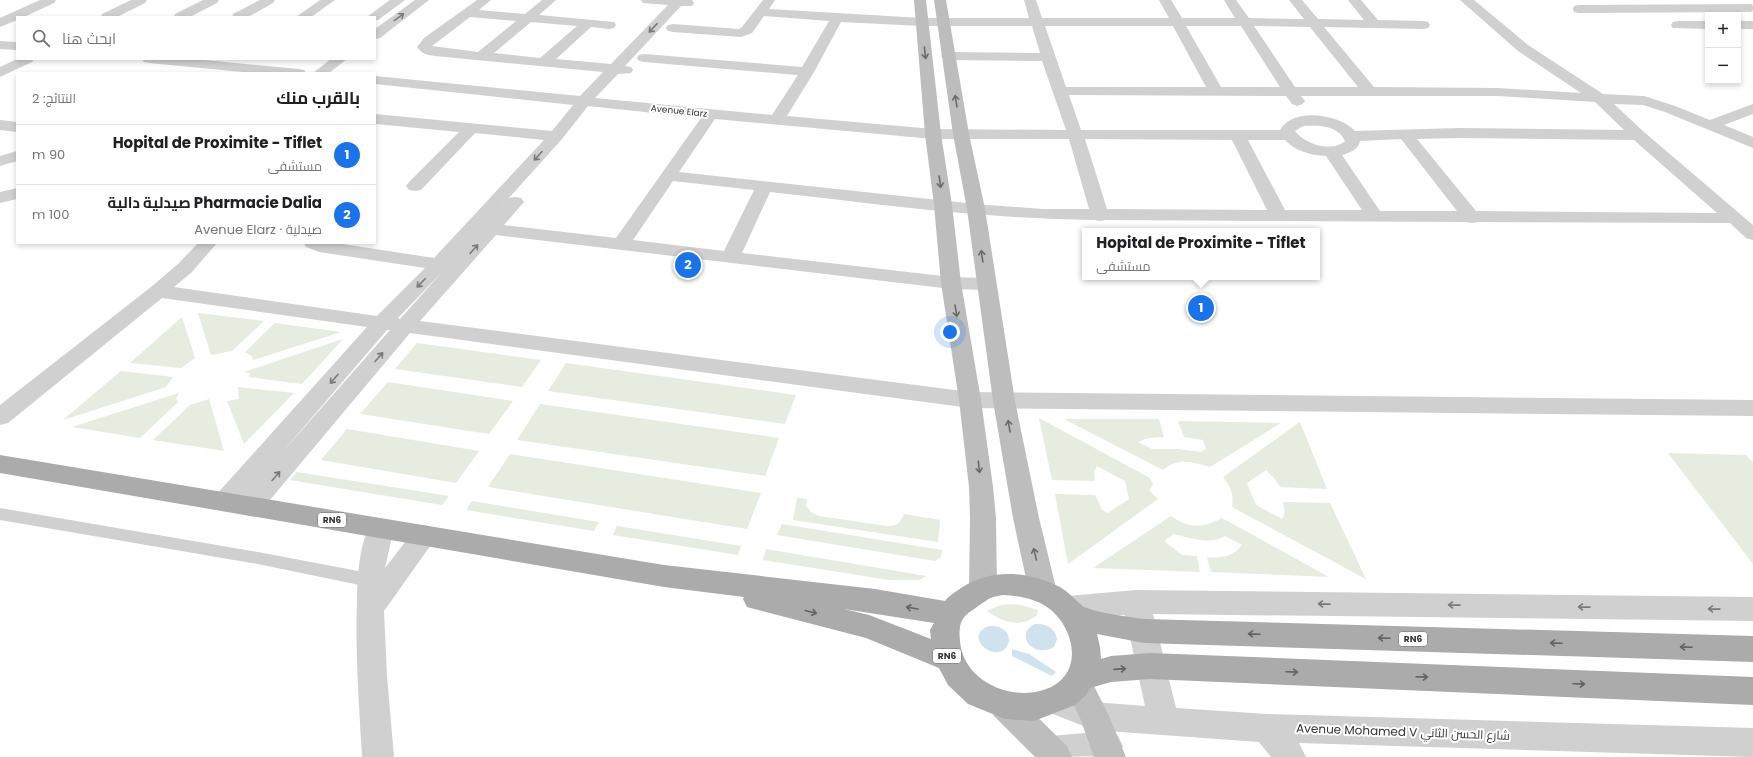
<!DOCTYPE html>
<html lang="ar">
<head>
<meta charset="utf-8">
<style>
  :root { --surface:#fff; --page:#f2f2f2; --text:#202124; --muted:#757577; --line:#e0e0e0; --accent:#1a73e8 }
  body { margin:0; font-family:Poppins,Cairo,sans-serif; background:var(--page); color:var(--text); direction:rtl }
  .controls { position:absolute; right:12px; top:12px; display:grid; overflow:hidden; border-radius:0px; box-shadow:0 2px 6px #0003 }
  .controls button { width:36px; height:36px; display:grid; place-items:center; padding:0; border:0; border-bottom:1px solid var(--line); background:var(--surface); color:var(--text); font:20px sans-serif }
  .you { position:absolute; left:950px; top:332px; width:14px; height:14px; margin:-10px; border:3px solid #fff; border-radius:50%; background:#1a73e8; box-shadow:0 0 0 6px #1a73e833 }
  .badge { display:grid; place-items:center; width:26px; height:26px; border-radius:50%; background:var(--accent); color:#fff; font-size:13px; font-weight:700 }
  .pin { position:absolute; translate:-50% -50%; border:2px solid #fff; box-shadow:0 1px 4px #0006 }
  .popup { position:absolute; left:1082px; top:228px; width:238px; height:52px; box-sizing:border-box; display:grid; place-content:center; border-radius:0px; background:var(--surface); filter:drop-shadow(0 1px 3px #0005); font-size:13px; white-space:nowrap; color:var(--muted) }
  .popup b { font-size:15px; color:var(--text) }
  .popup::after { content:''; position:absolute; left:50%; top:100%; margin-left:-8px; border:8px solid transparent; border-top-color:var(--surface) }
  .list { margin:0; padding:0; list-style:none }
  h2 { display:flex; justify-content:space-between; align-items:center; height:52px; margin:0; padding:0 16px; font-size:17px }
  h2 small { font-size:13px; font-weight:400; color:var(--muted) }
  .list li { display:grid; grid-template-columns:26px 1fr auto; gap:12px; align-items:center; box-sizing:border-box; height:60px; padding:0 16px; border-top:1px solid var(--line) }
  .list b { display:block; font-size:15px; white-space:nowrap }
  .list p { margin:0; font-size:13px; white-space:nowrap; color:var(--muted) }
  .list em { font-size:13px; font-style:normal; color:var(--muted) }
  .icon { flex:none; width:22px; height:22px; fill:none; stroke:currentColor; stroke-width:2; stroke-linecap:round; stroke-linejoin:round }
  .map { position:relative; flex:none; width:1753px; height:757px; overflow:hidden; direction:ltr }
  .search { position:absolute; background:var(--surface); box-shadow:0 2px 6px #0003; left:16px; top:16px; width:360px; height:44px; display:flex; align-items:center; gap:10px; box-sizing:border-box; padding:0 14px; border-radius:0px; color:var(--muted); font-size:15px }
  .panel { position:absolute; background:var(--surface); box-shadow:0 2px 6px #0003; left:16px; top:72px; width:360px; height:172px; border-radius:0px; direction:rtl }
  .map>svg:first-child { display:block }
</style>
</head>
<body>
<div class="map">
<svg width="1753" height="757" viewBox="0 0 1753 757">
  <rect width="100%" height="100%" fill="#fff"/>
  <g fill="#e6ecdf">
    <polygon points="198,313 264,321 232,351 211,355"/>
    <polygon points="182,317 195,358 181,368 130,363"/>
    <polygon points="275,323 341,332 253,360 252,356 245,352"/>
    <polygon points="343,339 302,384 249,377 250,373 244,372"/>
    <polygon points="417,343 541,360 522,387 395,369"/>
    <polygon points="566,363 796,395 785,424 548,391"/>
    <polygon points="121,371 173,377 166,387 63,420"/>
    <polygon points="388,382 513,401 489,434 360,414"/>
    <polygon points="238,387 294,393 244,444 227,401 239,399"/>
    <polygon points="179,393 176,398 178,402 140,438 72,427"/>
    <polygon points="209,399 224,451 153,440 190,405"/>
    <polygon points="540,404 779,438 765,476 517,440"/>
    <polygon points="1039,418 1150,478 1153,485 1149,490 1158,499 1068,564 1055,494 1095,495 1102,510 1108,513 1129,499 1125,481 1097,466 1094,472 1095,481 1052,480"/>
    <path d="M1064 419H1159L1164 437 1148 438 1138 442 1152 449H1177L1201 452 1206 449 1203 440 1184 437 1178 421 1281 423 1210 467C1193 462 1178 457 1163 470Z"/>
    <path d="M1300 422 1327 489 1280 487 1274 478 1266 470 1247 483 1256 505 1282 519 1285 512 1283 502 1330 503 1366 579 1232 507C1234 494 1231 487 1223 477Z"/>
    <polygon points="347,429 479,451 456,483 321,460"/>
    <polygon points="1668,453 1746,455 1753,463 1753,564"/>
    <polygon points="510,454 761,493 747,529 488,487"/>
    <polygon points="297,472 449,496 442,505 290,480"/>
    <path d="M797 498 807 499 806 506 811 512 819 516 887 526C897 526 900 524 904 514L940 520 938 542 793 520Z"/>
    <polygon points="472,501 599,522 594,531 466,510"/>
    <path d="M1171 516C1189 529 1204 528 1222 518L1329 577 1211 572 1207 557C1220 559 1234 556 1242 545L1225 536C1211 545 1189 538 1174 534L1164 541 1182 555 1197 556 1200 572 1093 568Z"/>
    <polygon points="782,524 942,550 941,557 935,561 777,535"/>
    <polygon points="617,526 741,546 738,555 613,535"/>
    <polygon points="766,549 926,576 919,580 889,580 763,560"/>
    <path d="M1010 604 1021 605 1038 610 1037 615C1020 629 1003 622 987 611L1001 605Z"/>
  </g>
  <g fill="#cfe2ee">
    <path d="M1035 624C1046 623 1055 628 1057 639L1054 647C1034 659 1013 635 1035 624Z"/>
    <path d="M989 626C1000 625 1009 630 1009 641 1002 669 959 637 989 626Z"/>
    <polygon points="1012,649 1029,654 1056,672 1052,676 1012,656"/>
  </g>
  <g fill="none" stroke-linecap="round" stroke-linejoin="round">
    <polygon fill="#d0d0d0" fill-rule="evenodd" points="0,508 258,552 374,574 380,576 382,581 380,586 374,588 258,564 0,520"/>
    <g fill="#d0d0d0" fill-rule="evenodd">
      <polygon points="40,0 56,0 54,3 24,17 17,17 17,20 0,27 0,18"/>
      <polygon points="131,0 147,0 145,3 117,17 101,17 102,14"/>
      <polygon points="203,0 219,0 217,3 190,17 174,17 175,14"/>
      <polygon points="260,0 275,0 273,3 248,17 232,17 233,14"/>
      <polygon points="320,0 335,0 311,17 296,17"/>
      <polygon points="390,0 405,0 378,20 375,20 375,17 367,17"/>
      <polygon points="415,0 429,0 380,38 375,39 375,29"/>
      <path d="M477 0H491L479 10 525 14 542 0H556L539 15 614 22 616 25 614 28 609 29 591 27 556 59 611 64 668 5 643 3 641 0H692L694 3 692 6H681L625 66 631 67 633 70 631 73 618 74 595 98 772 115 798 75 644 62 639 61 637 58 639 55 644 54 802 67 829 21 764 16 752 33 741 37 673 32 668 31 666 28 668 25 673 24 739 29 742 27 763 0H775L769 9 922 18H1029L1024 0H1036L1042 18H1169L1159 0H1171L1182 18H1235L1224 0H1236L1249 18 1304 19 1289 0H1302L1318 19 1364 20 1348 0H1361L1378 20 1423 21 1428 22 1430 25 1428 28 1423 29 1324 27 1374 87 1498 88 1581 93 1518 51 1460 0H1474L1528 45 1603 94 1644 96 1675 106 1710 120 1753 104V114L1724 125 1753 137V148L1665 112 1643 105 1614 104 1644 132 1753 225V240L1746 238 1730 223 1478 222 1472 223 1466 222 1106 220 1100 221 1094 220C985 219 878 204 770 192L742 253 951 277 986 278 993 280 996 284 993 288 986 290 951 289 496 235 420 321 970 392 1753 400V416L970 408 410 333 259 513 250 516 241 513 237 506 239 502C232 511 227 512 216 509L212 502 216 495 367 327 162 298 8 423 0 425V405L151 287 178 264 198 243H217L192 272 174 287 377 316 425 268 319 252 306 247 304 243H336L434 258 544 140 475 133 421 190 415 191 409 190 406 186 409 182 459 132 375 124V114L552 131 573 105 375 84V76L580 96 603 72 435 56C427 55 422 54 417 47L424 38ZM470 17 516 21 478 52 432 46ZM531 22 577 26 540 58 494 53ZM841 22 922 26H1032L1040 53 948 52 943 53 941 56 943 59 948 60 1042 61 1066 130 933 129 787 116 814 72ZM1045 26H1173L1206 87H1066ZM1186 26H1241L1280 87H1221ZM1254 26 1310 27 1358 87H1295ZM1069 95 1286 96 1292 104 1297 106 1302 104 1305 101 1301 96H1498L1595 102 1624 130 1459 128 1355 131C1339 114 1293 107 1280 130H1081ZM588 106 701 118 616 238 504 225 524 202 521 198 515 197 509 198 452 261 562 139ZM715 119 933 139H1069L1089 209H1043L976 204 679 172ZM1303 126C1318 125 1338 125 1345 141 1332 153 1304 144 1295 131ZM1459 138 1634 140 1717 213 1476 211 1417 139ZM1085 139 1232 140 1267 210 1107 209ZM1401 139 1457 211H1380L1342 155C1350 153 1359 149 1360 141ZM1248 140H1285C1295 151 1311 155 1326 156L1362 210H1285ZM673 181 754 190 724 251 633 240ZM443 271 400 319 398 318ZM387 330H390L279 456Z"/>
      <polygon points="1750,4 1753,5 1753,11 1750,12 1579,13 1574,12 1573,9 1574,6 1579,5"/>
      <polygon points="1678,21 1708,21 1708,29 1673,28 1671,25 1673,22"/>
      <rect x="1738" y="21" width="15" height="8"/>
      <polygon points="0,41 17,42 17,50 0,49"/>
      <polygon points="17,59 34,59 32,62 0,77 0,67"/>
      <polygon points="142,59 194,59 299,69 304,70 306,73 253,73 149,63 144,62"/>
      <polygon points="331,59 347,59 329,73 313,73"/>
      <polygon points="0,120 17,122 17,132 0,130"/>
      <polygon points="17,151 17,161 0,166 0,156"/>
      <polygon points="17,188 17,199 0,203 0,192"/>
      <path d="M381 518 390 521 394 528 385 568 416 528 425 525 434 528 438 535 384 611 387 676 394 757H362C359 704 355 651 357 598 358 572 359 545 372 521Z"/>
      <polygon points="1136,590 1753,597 1753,621 1153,614 1176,708 1267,714 1753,728 1753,757 1299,743 1306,757 1271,757 1259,742 1107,731 1118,736 1123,746 1118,756 1038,757 1035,751 1040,740 1051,736 1107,731 1094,730 1045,711 1041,701 1045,691 1056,687 1094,702 1145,706 1125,615 1068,620 1058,616 1054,608 1058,600 1068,596"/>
    </g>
    <g fill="#bdbdbd" fill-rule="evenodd">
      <polygon points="914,0 926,0 941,134 952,205 961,283 981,400 993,487 996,518 997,588 993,596 983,599 973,596 969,588 970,518 969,487 959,400 941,283 934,205 925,134"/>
      <polygon points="934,0 946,0 969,134 985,209 1015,401 1039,518 1057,592 1053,600 1043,603 1033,600 1029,592 1013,518 993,401 967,209 953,134"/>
      <polygon points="1078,670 1088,674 1109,716 1126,757 1094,757 1080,718 1063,683 1068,674"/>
      <polygon points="1005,692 1016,696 1067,746 1072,757 1035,757 994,716 990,706 994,696"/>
    </g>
    <path fill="#ababab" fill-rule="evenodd" d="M0 455 664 565 875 589 945 601C948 596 956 592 961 588 992 568 1028 571 1060 587 1069 592 1079 604 1084 607 1102 614 1124 616 1144 619L1753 636V662L1144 643 1097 634 1100 647 1101 659 1111 656 1150 653 1753 677V705L1150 679 1111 682 1090 688 1086 695 1075 705 1034 721 1005 719 968 704 948 685 939 668 866 638 747 607 743 599 744 597 664 587 0 473ZM1003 595C1018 596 1034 598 1047 607 1072 624 1085 668 1053 686 1017 705 963 683 960 641 959 632 959 622 966 615 969 612 975 609 978 606 982 604 987 599 991 598 995 596 999 596 1003 595ZM844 609 934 623 930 630 931 639 869 615Z"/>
  </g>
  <defs><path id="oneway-shaft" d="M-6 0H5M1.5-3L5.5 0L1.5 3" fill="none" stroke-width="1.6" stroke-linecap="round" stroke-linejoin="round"/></defs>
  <g stroke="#7a7a7a">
    <use href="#oneway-shaft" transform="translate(399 17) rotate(-36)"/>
    <use href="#oneway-shaft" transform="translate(653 28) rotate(133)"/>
    <use href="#oneway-shaft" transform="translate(538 156) rotate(132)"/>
    <use href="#oneway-shaft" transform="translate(474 249) rotate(-48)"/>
    <use href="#oneway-shaft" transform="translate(421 283) rotate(134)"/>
    <use href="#oneway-shaft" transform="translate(379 357) rotate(-49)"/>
    <use href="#oneway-shaft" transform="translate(334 379) rotate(131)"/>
    <use href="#oneway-shaft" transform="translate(276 476) rotate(-49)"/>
    <use href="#oneway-shaft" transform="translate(1324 604) rotate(-179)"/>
    <use href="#oneway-shaft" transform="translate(1454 605) rotate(-179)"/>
    <use href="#oneway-shaft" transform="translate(1584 607) rotate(-179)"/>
    <use href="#oneway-shaft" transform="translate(1714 609) rotate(-179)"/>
  </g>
  <g stroke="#6a6a6a">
    <use href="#oneway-shaft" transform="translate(925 53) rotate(84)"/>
    <use href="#oneway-shaft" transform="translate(956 101) rotate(-99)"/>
    <use href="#oneway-shaft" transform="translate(940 182) rotate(82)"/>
    <use href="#oneway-shaft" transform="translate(982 256) rotate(-98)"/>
    <use href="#oneway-shaft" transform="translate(956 311) rotate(81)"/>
    <use href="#oneway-shaft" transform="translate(1009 426) rotate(-100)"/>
    <use href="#oneway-shaft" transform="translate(979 467) rotate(83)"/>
    <use href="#oneway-shaft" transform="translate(1035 554) rotate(-103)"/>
  </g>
  <g stroke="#636363">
    <use href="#oneway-shaft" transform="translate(912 608) rotate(-170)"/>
    <use href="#oneway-shaft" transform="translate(811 612) rotate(14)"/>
    <use href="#oneway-shaft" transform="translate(1254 634) rotate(-178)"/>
    <use href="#oneway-shaft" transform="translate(1384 638) rotate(-178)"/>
    <use href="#oneway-shaft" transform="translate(1556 643) rotate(-178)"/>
    <use href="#oneway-shaft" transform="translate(1686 647) rotate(-178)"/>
    <use href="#oneway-shaft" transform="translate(1120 669) rotate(-4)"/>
    <use href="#oneway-shaft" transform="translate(1292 672) rotate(2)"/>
    <use href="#oneway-shaft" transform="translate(1422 677) rotate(2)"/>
    <use href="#oneway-shaft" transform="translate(1579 684) rotate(2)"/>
  </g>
  <g text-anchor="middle" stroke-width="4" stroke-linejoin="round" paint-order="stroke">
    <g font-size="9" fill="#333" stroke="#fff">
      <text transform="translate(679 111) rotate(6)" y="3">Avenue Elarz</text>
    </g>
    <g fill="#fff" stroke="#707070" stroke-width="1">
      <rect x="318" y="513" width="28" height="14" rx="3"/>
      <rect x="1399" y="632" width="28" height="14" rx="3"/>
      <rect x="933" y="649" width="28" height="14" rx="3"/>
    </g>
    <g font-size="9" font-weight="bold" fill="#333">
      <text x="332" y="523">RN6</text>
      <text x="1413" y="642">RN6</text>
      <text x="947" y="659">RN6</text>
    </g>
    <g font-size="12" fill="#333" stroke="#fff">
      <text transform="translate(1403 732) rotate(2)" y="4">Avenue Mohamed V شارع الحسن الثاني</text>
    </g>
  </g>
</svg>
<div class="controls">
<button>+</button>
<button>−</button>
</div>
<div class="you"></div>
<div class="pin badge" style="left:1201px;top:308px">1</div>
<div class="popup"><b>Hopital de Proximite - Tiflet</b>مستشفى</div>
<div class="pin badge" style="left:688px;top:265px">2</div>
<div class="search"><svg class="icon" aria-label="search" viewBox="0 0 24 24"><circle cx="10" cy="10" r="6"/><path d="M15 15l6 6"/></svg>ابحث هنا</div>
<section class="panel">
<h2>بالقرب منك<small>النتائج: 2</small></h2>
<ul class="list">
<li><span class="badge">1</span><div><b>Hopital de Proximite - Tiflet</b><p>مستشفى</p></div><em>90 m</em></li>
<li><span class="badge">2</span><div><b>Pharmacie Dalia صيدلية دالية</b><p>صيدلية · Avenue Elarz</p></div><em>100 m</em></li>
</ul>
</section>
</div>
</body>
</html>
